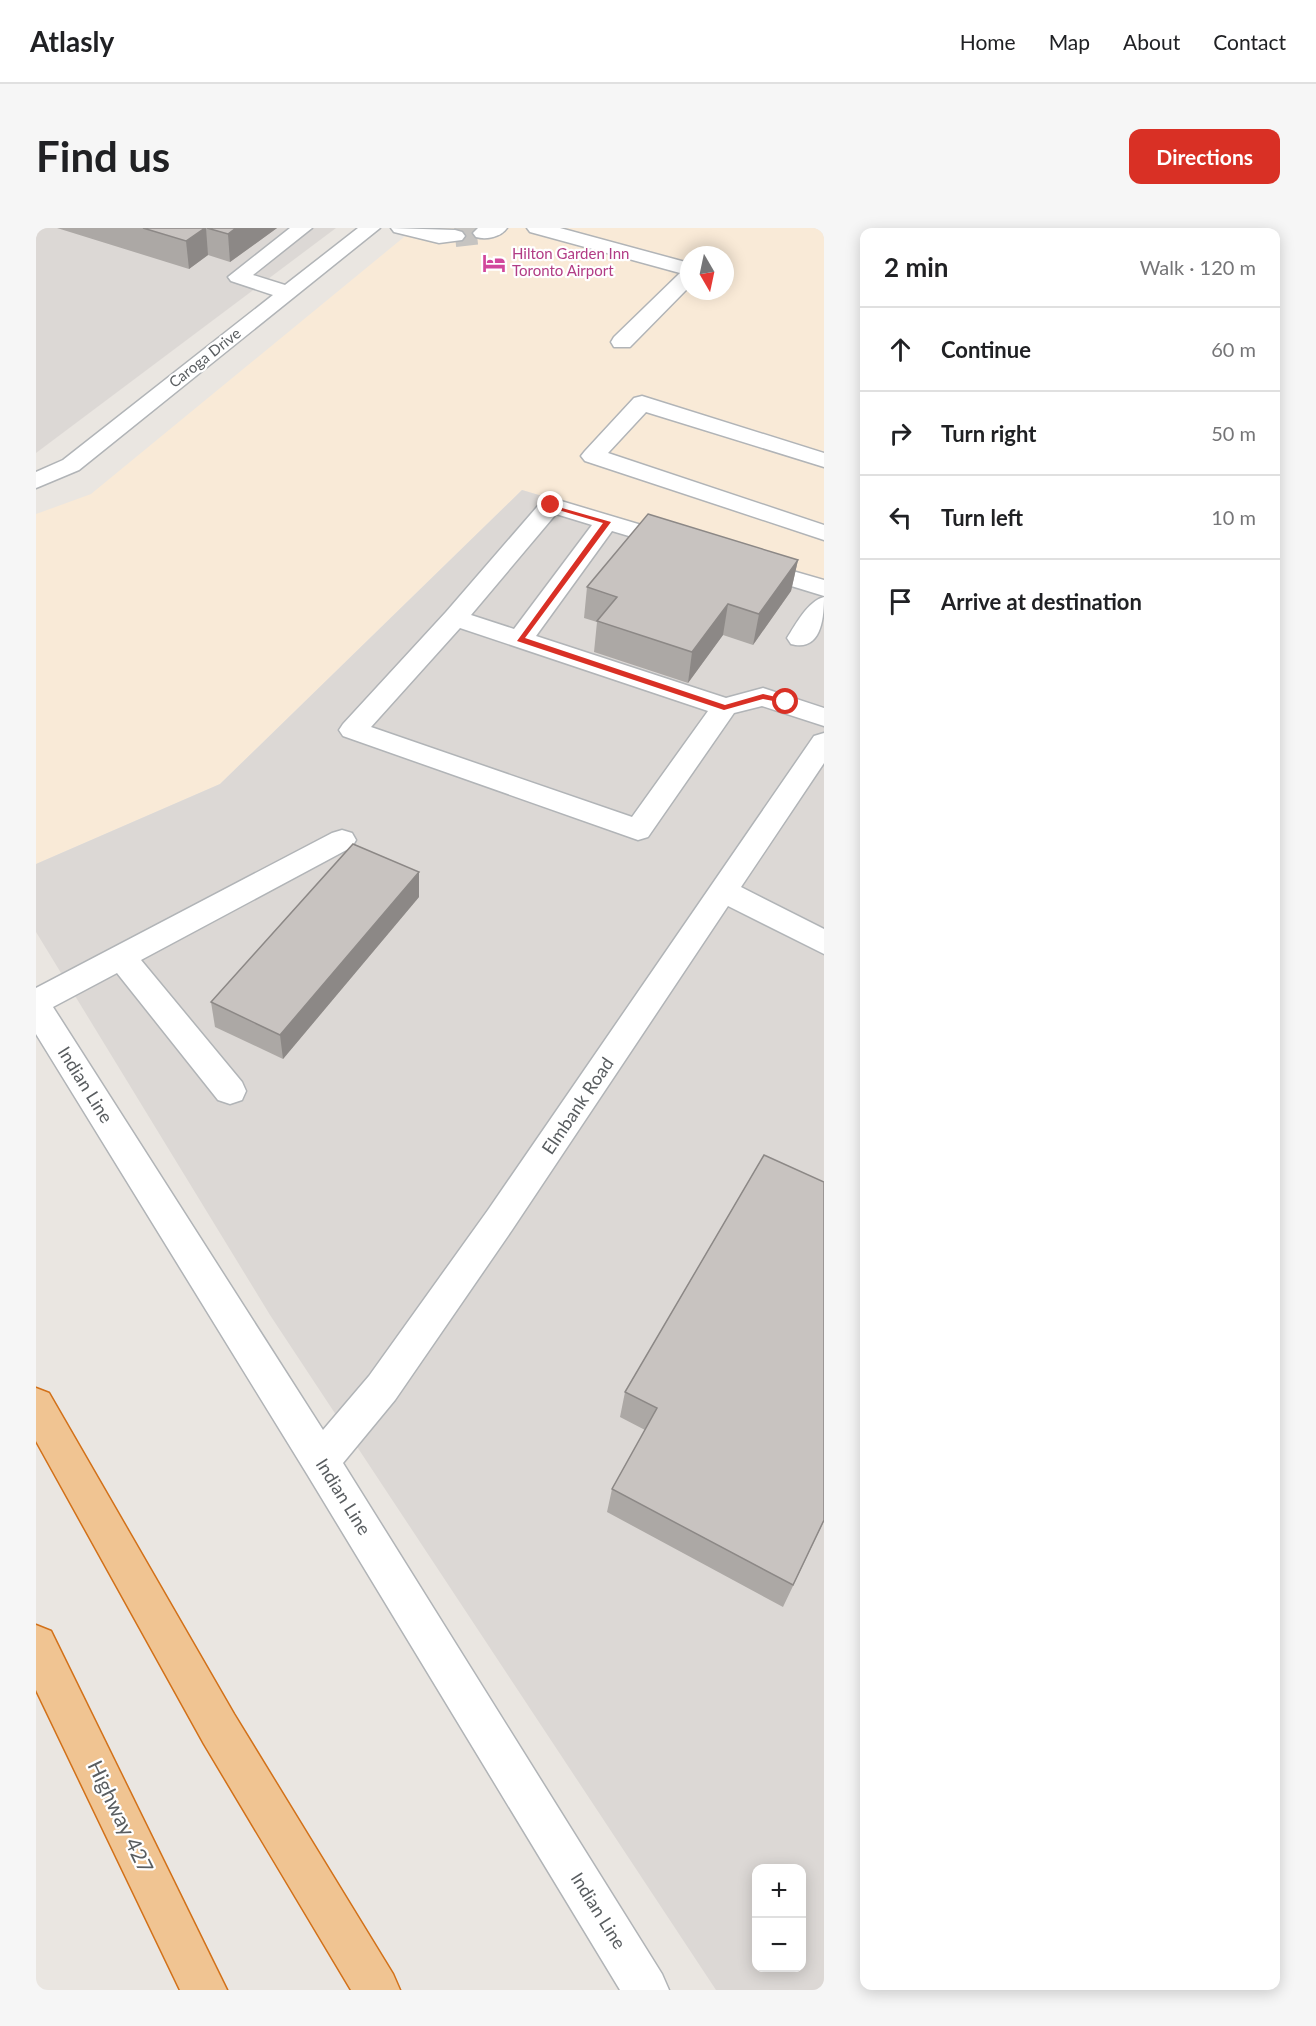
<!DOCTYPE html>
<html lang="en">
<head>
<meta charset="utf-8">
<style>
  :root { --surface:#fff; --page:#f6f6f6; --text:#202124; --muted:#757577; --line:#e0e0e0; --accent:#d93025 }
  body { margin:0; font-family:Lato,sans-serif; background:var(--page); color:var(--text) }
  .controls { position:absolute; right:18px; bottom:18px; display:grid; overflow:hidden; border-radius:12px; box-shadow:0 3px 15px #0003 }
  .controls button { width:54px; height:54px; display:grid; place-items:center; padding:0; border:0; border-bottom:2px solid var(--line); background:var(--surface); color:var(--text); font:30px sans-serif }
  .compass { position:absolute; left:644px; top:18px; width:54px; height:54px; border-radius:50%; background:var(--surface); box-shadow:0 3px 15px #0003; rotate:171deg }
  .stop { position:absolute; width:18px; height:18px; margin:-14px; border:4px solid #d93025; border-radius:50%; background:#fff }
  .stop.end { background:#d93025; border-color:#fff; box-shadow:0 2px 6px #0008 }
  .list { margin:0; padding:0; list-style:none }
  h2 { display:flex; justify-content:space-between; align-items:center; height:78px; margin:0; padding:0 24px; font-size:26px }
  h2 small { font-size:20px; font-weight:400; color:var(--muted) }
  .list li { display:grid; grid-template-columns:39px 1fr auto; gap:18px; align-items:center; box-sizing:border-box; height:84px; padding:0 24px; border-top:2px solid var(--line) }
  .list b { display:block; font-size:22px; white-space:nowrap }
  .list em { font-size:20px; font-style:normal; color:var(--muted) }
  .icon { flex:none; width:33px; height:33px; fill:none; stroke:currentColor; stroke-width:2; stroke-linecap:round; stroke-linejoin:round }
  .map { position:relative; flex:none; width:788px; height:1762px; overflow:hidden; border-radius:12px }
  header { display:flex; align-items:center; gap:36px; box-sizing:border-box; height:84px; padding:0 30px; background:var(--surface); border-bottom:2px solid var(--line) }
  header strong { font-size:28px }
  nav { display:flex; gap:33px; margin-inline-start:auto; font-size:21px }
  .intro { display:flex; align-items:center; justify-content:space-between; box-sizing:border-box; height:144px; padding:0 36px }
  h1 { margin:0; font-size:42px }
  .button { padding:15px 27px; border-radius:12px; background:var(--accent); color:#fff; font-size:21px; font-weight:700 }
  main { display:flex; gap:36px; padding:0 36px }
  aside { flex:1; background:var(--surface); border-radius:12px; box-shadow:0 3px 15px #0003 }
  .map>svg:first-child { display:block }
</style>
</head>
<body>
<header>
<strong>Atlasly</strong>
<nav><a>Home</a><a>Map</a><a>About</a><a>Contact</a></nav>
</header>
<div class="intro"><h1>Find us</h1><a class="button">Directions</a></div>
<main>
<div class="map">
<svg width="788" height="1762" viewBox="0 0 788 1762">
  <rect width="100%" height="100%" fill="#eae6e1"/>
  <path fill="#f9ead7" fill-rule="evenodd" d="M379 0H788V352L486 262 184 556 0 636V286L55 266ZM653 27H689V63H653Z"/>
  <g fill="#dcd8d5" fill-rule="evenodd">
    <polygon points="0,0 300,0 0,225"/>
    <path d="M486 262 788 352V1762H680L234 1087 0 704V636L184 556ZM720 1640H766V1740H720Z"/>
  </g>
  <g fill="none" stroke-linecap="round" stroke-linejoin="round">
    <polyline stroke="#c6c4c1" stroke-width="22" stroke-dasharray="22 11" stroke-linecap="butt" points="419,8 447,5"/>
    <g stroke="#b1b4b7" stroke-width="3">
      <g id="minor">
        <polygon points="254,0 276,0 217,47 249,57 322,0 344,0 43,242 0,260 0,244 27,232 237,67 195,53 192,49"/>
        <polygon points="355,0 419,2 426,4 429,8 426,12 403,15 358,4"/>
        <path d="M471 0C465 9 450 12 440 9L437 5 442 0Z"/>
        <polygon points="491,0 524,0 653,35 653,59 594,119 578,119 575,114 578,109 644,45 494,4"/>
        <polygon points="606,168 788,225 788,239 610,184 572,225 788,297 788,312 549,233 545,228 549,223 598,170"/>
        <path d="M515 270 649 310 652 315 649 320 640 322 576 303 500 408 690 470 727 460 788 480V498L726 478 698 485 612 609 602 612 307 508 303 502 307 496 410 384 507 272ZM520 286 556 297 478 401 435 387ZM424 400 672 483 596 589 335 499Z"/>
        <polygon points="715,331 788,352 788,368 706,343 703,338 706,333"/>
        <path d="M788 369C788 391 785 424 755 416L751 410C760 396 772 373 788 369Z"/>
        <polygon points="788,505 788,535 705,659 788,701 788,726 692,678 476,1002 359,1172 307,1235 626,1746 633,1762 584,1762 271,1246 0,806 0,760 296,605 306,602 316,605 320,612 316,619 105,732 206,854 210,863 206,872 194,876 182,872 81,745 17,779 287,1202 333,1148 452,982 778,508"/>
      </g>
    </g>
    <g stroke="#d27119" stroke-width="3">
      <g id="highway">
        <polygon points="0,1160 13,1165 198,1486 357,1746 364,1762 315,1762 168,1516 0,1213"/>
        <polygon points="0,1397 15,1403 191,1762 144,1762 0,1462"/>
      </g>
    </g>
    <use href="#minor" fill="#fff" fill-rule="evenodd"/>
    <use href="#highway" fill="#f0c492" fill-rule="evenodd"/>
  </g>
  <g fill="#aca8a5">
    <polygon points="21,0 241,0 194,34 172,27 153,41"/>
    <polygon points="762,332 755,363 717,417 687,407 652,455 558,424 561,394 548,390 551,359"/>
    <polygon points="383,669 247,831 179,799 175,774"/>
    <polygon points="728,927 788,1293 747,1379 571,1284 576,1261 609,1202 584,1189 589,1164"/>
  </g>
  <g fill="#8c8886">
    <polygon points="169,0 170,0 172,27 153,41 150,13"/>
    <polygon points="200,0 241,0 194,34 192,6"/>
    <polygon points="762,332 755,363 717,417 723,386"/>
    <polygon points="692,376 687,407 652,455 656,424"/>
    <polygon points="383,644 383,669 247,831 244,807"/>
  </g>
  <g fill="#c8c3c0" stroke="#8c8886" stroke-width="1.5">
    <polygon points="107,0 169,0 150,13"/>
    <polygon points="171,0 200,0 192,6"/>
    <polygon points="612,286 762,332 723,386 692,376 656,424 561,393 581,369 551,359"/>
    <polygon points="317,616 383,644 244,807 175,774"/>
    <polygon points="728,927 788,954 788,1292 757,1357 576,1261 621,1180 589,1164"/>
  </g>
  <polygon fill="#d93025" points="512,276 575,294 489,410 689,477 727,466 753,472 753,476 727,471 688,482 481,413 567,295 512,279"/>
  <defs>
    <g id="hotel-bare" transform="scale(1.8)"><path d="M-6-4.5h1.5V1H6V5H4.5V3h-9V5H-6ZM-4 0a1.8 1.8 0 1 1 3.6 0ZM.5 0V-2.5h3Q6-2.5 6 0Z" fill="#d1479c" stroke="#fff" stroke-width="2.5" paint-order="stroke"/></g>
  </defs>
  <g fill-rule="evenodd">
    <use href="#hotel-bare" x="458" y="35"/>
  </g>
  <g text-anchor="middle" stroke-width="4.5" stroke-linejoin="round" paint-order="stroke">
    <g font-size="15" fill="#b23c85" stroke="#fff" text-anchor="start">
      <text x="476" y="31">Hilton Garden Inn<tspan x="476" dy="17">Toronto Airport</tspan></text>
    </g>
    <g font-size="15" fill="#595d60" stroke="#fff">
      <text transform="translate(169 130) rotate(-38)" y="5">Caroga Drive</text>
    </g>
    <g font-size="18" fill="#595d60" stroke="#fff">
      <text transform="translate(49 857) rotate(58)" y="6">Indian Line</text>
      <text transform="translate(542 878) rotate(-56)" y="6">Elmbank Road</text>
      <text transform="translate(307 1269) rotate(58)" y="6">Indian Line</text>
      <text transform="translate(562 1683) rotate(58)" y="6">Indian Line</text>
    </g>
    <g font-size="21" fill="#595d60" stroke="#fff">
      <text transform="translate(84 1589) rotate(64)" y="7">Highway 427</text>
    </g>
  </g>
</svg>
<div class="controls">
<button>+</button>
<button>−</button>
</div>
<svg class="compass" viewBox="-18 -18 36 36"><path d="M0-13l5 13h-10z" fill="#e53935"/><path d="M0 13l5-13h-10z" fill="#757577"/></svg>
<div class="stop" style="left:750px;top:474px"></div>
<div class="stop end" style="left:515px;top:277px"></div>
</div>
<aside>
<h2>2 min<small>Walk · 120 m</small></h2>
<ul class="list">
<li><svg class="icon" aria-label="ahead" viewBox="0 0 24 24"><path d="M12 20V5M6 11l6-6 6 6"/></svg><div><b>Continue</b></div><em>60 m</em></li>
<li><svg class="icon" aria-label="right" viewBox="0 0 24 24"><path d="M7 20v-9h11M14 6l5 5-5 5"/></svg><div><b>Turn right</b></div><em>50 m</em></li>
<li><svg class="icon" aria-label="left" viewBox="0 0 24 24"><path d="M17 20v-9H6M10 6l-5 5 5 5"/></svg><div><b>Turn left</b></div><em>10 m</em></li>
<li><svg class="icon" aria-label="arrive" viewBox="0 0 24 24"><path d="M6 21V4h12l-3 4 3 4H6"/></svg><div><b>Arrive at destination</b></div></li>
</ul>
</aside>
</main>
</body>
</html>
